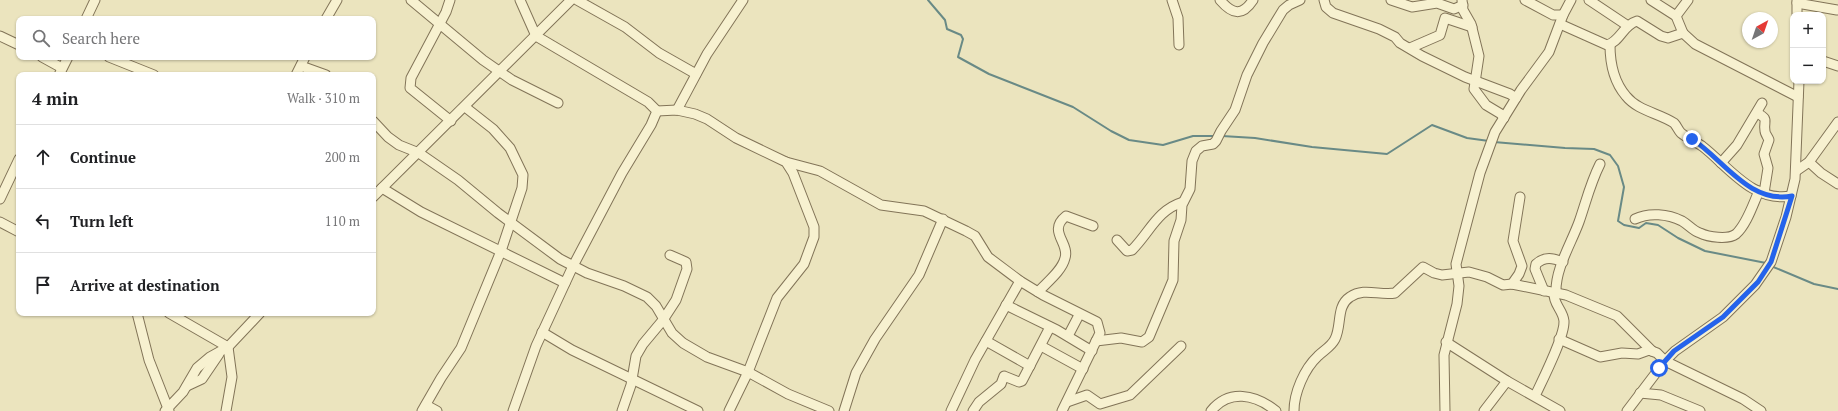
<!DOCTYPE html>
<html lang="en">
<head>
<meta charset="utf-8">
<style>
  :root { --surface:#fff; --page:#f2f2f2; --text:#202124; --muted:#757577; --line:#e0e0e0 }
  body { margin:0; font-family:"PT Serif",serif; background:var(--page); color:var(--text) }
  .controls { position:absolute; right:12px; top:12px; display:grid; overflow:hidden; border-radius:8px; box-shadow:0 1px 3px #0004 }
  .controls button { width:36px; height:36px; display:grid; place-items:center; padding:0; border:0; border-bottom:1px solid var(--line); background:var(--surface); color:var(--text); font:20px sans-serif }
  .compass { position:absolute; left:1742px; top:12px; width:36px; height:36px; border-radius:50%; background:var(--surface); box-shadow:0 1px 3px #0004; rotate:40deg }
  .stop { position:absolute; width:12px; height:12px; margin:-9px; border:3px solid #2563eb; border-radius:50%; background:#fff }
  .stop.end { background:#2563eb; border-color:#fff; box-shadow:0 1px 4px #0008 }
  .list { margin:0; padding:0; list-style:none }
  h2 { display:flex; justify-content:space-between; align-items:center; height:52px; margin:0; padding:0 16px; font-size:17px }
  h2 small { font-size:13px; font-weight:400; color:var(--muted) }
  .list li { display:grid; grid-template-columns:26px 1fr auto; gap:12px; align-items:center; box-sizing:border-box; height:64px; padding:0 16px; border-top:1px solid var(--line) }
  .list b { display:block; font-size:15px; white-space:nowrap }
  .list em { font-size:13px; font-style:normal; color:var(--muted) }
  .icon { flex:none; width:22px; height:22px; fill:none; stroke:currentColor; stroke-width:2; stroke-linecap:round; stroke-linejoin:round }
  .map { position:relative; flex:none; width:1838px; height:411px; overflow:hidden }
  .search { position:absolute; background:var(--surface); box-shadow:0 1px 3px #0004; left:16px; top:16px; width:360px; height:44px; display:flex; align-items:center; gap:10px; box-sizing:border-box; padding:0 14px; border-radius:8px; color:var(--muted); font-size:15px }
  .panel { position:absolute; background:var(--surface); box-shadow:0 1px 3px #0004; left:16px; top:72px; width:360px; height:244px; border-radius:8px }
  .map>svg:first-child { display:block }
</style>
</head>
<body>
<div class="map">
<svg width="1838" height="411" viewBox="0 0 1838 411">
  <rect width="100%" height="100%" fill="#ebe4be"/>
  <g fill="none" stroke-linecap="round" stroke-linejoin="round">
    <g stroke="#698a86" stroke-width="2">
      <polyline points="928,0 945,20 947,29 961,35 963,39 958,57 989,74 1073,107 1111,131 1129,140 1163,145 1193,136 1215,136"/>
      <polyline points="1222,136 1255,138 1312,147 1387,154 1432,125 1467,138 1489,141"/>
      <polyline points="1494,142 1565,148 1594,149 1610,155 1618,166 1624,187 1618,221 1624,225 1639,228 1646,223 1658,225 1678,238 1705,251 1766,263"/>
      <polyline points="1771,266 1814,284 1838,289"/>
    </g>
    <g stroke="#827458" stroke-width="11">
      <g id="minor">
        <polyline points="411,0 483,60 512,80 558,103"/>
        <polyline points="450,0 446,12 411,78 410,88 451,121"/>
        <polyline points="577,0 625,27 659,53 696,74"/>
        <polyline points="1172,0 1178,18 1179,45"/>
        <path d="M1220 0C1232 14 1242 17 1253 0"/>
        <polyline points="1324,0 1326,7 1333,13 1379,29 1395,37 1400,43 1422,56 1465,77 1510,94 1516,98"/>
        <polyline points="1391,0 1412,7 1437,3 1454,9 1463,5"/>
        <polyline points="1462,0 1463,10 1471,24 1479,56 1474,89 1486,105 1501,114 1504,118"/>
        <polyline points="1525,0 1553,15 1563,15"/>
        <polyline points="1589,0 1628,26"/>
        <polyline points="1651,0 1676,16 1683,33 1695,44 1798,97"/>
        <polyline points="1797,3 1837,10"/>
        <polyline points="1797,15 1797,0"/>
        <polyline points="1676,16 1688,0"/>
        <polyline points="86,19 95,0"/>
        <polyline points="326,19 337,0"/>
        <path d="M1560 24 1607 45C1620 42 1623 25 1637 21L1661 36 1668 38 1683 33"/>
        <polyline points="0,36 19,45"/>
        <path d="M1610 45C1610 62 1614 82 1626 96 1638 111 1659 113 1674 123 1677 126 1678 130 1681 133 1687 138 1695 141 1702 146 1728 166 1753 203 1791 196"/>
        <polyline points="1410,48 1440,35 1445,18 1472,27"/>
        <polyline points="42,57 62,68"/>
        <polyline points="109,57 154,75"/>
        <polyline points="1823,61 1838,66"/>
        <polyline points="301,66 326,75"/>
        <polyline points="59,75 68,57"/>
        <polyline points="296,75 305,57"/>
        <polyline points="677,110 707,54 743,0"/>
        <polyline points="657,111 677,110 695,114 707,119 736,138 786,162 793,173 814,227 814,237 804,264 777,298 748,372 729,411"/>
        <path d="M1757 113C1770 120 1763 120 1765 131 1765 134 1768 137 1769 140L1764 154 1768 168 1764 193"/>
        <polyline points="373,121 388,137 399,145 419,153 458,180 498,213 560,259 587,273 624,286 647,297 656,306 672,333 683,343 707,357 748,372 788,394 829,411"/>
        <polyline points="786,162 820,171 881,205 924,211 966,231 975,236 988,257 1020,281 1043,295 1097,322 1100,333 1062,411"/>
        <polyline points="1809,162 1821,173 1838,184"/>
        <polyline points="1721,163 1737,145 1762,103"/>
        <polyline points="1796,171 1809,162 1838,122"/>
        <polyline points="382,188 421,212 565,283"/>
        <polyline points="373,197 571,0"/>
        <polyline points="0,199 19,159"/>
        <path d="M1635 219C1649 212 1668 214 1682 221 1689 225 1693 231 1700 233 1708 237 1728 240 1736 234 1747 224 1753 204 1759 191"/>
        <polyline points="0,222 19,232"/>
        <path d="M1117 240 1127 251 1132 250C1150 232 1157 210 1183 202"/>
        <polyline points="1512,284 1519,274 1522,266 1513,241 1520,197"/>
        <path d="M1544 291 1535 269 1536 264C1545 256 1553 258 1563 262"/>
        <path d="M1038 292C1046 283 1062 271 1065 258 1070 243 1047 231 1066 216L1093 226"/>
        <path d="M1556 293C1555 269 1571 244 1579 222 1586 202 1590 184 1600 164"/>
        <polyline points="1006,305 1057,330 1092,351"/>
        <polyline points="137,313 149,360 169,411"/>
        <polyline points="169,313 228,347 232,377 226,411"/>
        <polyline points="542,332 572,350 698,411"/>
        <polyline points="1068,336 1079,315"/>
        <polyline points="1559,339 1600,357 1622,353 1638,354 1649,350 1657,353 1665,361 1743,399 1761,411"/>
        <polyline points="986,341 1030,366"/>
        <polyline points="1096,341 1121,338 1142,342 1149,337 1173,280 1174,241 1181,220 1182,205 1190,189 1192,161 1196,151 1202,146 1213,144 1216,141 1221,131 1235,110 1247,75 1263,43 1283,10 1289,5 1300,0"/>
        <polyline points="1446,342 1507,381 1560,411"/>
        <polyline points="1041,346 1083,369"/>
        <polyline points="187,386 202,379 219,354"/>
        <polyline points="1640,393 1661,395 1700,411"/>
        <path d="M1535 396C1542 381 1565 336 1564 321 1563 310 1553 304 1554 293"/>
        <polyline points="1067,402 1087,395 1100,404 1130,395 1181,346"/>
        <polyline points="426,405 437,411"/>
        <polyline points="165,411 183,392 197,368 210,357 228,347 260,313"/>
        <polyline points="422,411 441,378 461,348 501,251 522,188 523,175 510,148 493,129 465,107"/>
        <polyline points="513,411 536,346 573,266 622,173 651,125 657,111 648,102 536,36 520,0"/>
        <polyline points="622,411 631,385 636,356 643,344 663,320 676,300 687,269 686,262 670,255"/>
        <polyline points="844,411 856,373 875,339 919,275 943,219"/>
        <polyline points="951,411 975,360 1020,281"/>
        <polyline points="973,411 979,402 1001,384 1004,376 1019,382 1022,381 1050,327"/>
        <path d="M1211 411C1229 389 1255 394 1276 411"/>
        <path d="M1294 411C1294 393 1304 369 1318 356 1324 350 1331 347 1335 339 1342 325 1336 306 1350 297 1364 287 1380 296 1395 293L1423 267 1434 273 1442 275 1469 272 1487 277 1503 285 1512 284 1566 295 1617 316 1652 351"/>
        <polyline points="1445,411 1444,355 1457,304 1459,286 1456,264 1480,173 1495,132 1521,90 1549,52 1563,15 1571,0"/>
        <polyline points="1484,411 1507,381"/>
        <polyline points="1627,411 1665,361 1675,351 1723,317 1755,285 1771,262 1786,217 1795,179 1799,81"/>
      </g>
    </g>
    <use href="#minor" stroke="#f7f1d0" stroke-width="9"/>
  </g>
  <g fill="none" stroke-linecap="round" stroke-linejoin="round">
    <path stroke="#2563eb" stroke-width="5" d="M1659 368 1674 351 1723 317 1758 282 1771 262 1792 196C1749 204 1723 159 1692 139"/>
  </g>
</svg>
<div class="controls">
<button>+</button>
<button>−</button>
</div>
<svg class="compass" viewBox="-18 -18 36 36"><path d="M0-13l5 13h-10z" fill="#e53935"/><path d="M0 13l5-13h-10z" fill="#757577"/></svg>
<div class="stop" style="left:1659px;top:368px"></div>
<div class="stop end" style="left:1692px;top:139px"></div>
<div class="search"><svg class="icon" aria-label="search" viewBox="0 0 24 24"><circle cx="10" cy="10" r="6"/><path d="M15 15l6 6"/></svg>Search here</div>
<section class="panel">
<h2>4 min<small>Walk · 310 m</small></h2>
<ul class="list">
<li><svg class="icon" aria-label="ahead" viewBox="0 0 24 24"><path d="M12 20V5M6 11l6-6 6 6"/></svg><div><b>Continue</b></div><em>200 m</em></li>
<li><svg class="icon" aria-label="left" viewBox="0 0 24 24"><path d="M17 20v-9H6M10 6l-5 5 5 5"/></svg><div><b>Turn left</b></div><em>110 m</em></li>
<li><svg class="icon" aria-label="arrive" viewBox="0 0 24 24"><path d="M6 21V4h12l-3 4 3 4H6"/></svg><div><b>Arrive at destination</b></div></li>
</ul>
</section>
</div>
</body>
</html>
